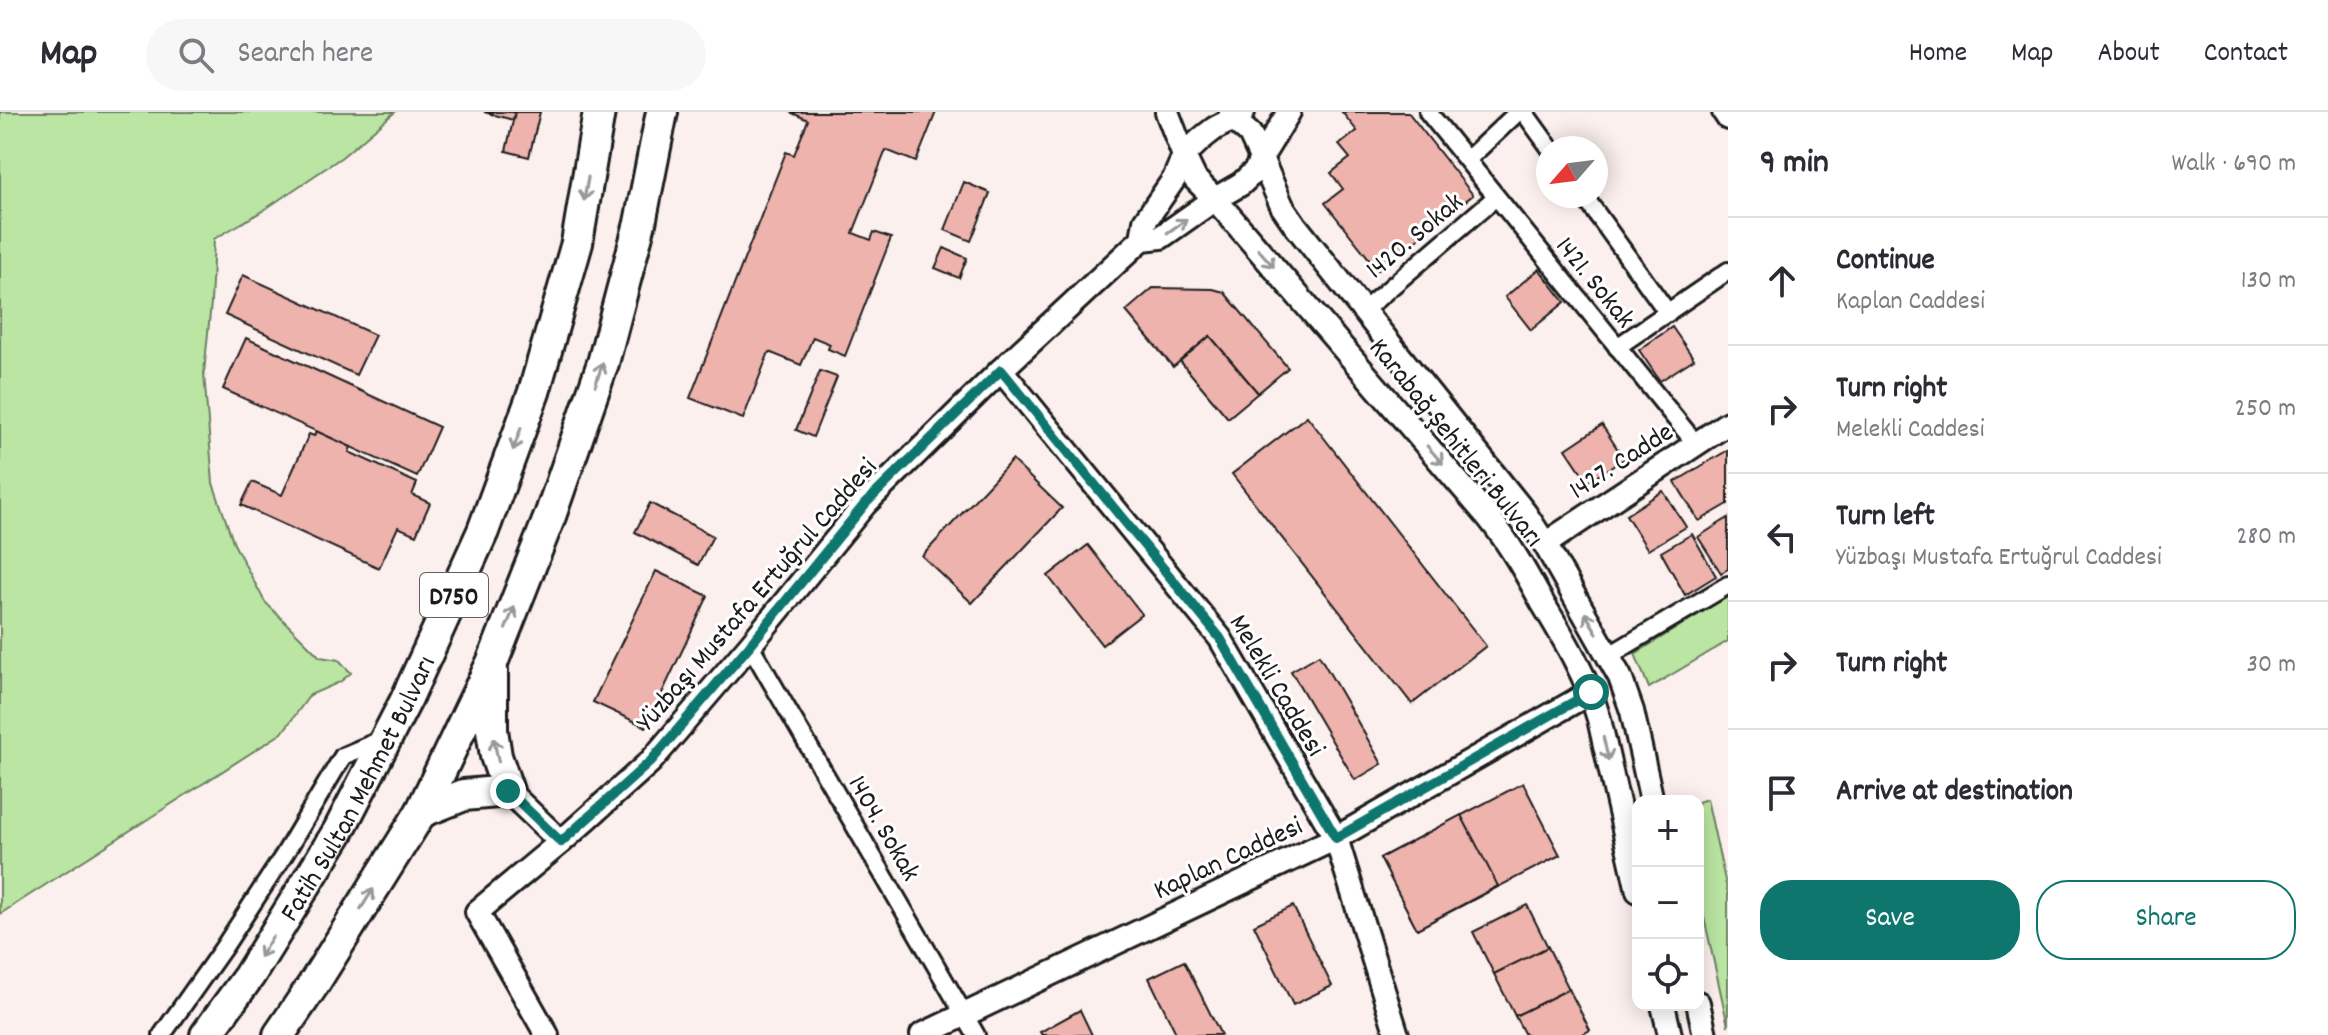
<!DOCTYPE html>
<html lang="en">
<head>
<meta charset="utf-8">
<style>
  :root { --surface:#fff; --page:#f7f7f7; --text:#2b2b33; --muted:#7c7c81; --line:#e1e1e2; --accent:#0f766e }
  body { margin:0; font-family:Dekko,sans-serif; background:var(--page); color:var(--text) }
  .controls { position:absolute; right:24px; bottom:24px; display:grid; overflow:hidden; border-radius:16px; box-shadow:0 4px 20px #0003 }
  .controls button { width:72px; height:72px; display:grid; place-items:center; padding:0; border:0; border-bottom:2px solid var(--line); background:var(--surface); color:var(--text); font:40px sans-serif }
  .compass { position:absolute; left:1536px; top:24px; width:72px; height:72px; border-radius:50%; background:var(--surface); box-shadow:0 4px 20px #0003; rotate:242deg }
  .stop { position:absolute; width:24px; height:24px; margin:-18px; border:6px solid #0f766e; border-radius:50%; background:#fff }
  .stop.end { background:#0f766e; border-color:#fff; box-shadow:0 2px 8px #0008 }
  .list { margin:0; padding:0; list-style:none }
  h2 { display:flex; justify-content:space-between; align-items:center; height:104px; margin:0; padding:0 32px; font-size:34px }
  h2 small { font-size:26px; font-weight:400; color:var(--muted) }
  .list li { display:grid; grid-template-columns:52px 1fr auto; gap:24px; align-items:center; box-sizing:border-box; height:128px; padding:0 32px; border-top:2px solid var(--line) }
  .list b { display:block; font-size:30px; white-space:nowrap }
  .list p { margin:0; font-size:26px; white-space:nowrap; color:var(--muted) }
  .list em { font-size:26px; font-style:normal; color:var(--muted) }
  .actions { display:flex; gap:16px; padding:24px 32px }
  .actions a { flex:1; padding:18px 0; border:2px solid var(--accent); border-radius:32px; text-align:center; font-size:28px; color:var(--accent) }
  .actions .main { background:var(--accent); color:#fff }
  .icon { flex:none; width:44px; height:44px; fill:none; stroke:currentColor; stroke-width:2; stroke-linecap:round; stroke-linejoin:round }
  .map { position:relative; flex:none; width:1728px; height:923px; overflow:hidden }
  header { display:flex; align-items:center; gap:48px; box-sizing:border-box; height:112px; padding:0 40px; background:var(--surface); border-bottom:2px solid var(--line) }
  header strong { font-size:38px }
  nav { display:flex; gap:44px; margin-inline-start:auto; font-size:28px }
  .search { width:560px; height:72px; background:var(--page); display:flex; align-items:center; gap:20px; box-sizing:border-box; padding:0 28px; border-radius:44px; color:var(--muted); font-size:30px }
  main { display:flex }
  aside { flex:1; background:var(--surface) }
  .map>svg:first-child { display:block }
</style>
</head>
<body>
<header>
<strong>Map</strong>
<div class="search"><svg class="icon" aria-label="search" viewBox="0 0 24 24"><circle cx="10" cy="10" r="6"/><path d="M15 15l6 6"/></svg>Search here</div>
<nav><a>Home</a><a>Map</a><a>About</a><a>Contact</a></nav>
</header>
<main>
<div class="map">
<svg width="1728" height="923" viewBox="0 0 1728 923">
  <rect width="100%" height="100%" fill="#fcf0ee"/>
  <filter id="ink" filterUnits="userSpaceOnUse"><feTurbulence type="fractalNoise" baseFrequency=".0125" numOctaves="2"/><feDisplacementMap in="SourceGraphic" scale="16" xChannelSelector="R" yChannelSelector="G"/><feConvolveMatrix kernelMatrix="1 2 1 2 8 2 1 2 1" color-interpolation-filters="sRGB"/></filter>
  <g filter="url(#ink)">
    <g fill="#bae5a3" stroke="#6b8060" stroke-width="2">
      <polygon points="0,0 395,0 342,45 261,100 214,127 211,191 204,261 213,371 234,432 265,490 320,545 339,548 351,561 340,570 310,583 282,621 0,802"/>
      <polygon points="1728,484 1728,529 1649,576 1635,542"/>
      <polygon points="1707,687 1728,782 1728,914 1698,778 1698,690"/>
    </g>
    <g fill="#eeb3ac" stroke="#1c1c1c" stroke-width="2">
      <polygon points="484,0 515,0 513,8"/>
      <polygon points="515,0 540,0 529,45 506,39"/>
      <polygon points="790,0 936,0 916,50 886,38 853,121 871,128 874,120 891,126 845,244 828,237 830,232 813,225 801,253 769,240 743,307 690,286 786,40 794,43 808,8"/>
      <polygon points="1342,0 1408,0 1473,83 1378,158 1325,91 1343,77 1331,61 1350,46 1339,33 1357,19"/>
      <polygon points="964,70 990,81 971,129 945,118"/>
      <polygon points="944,136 967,146 959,166 935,156"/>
      <polygon points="1539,157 1565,190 1531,218 1505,185"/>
      <polygon points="243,163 375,223 356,263 225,203"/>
      <polygon points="1153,176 1213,177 1224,180 1288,256 1258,281 1210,224 1173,255 1126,199"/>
      <polygon points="1672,215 1694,247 1660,269 1639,238"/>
      <polygon points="1210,224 1258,281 1228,306 1180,249"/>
      <polygon points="246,226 439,315 417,365 223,277"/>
      <polygon points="820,259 837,265 813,325 796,318"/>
      <polygon points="1307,304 1486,534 1412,592 1232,362"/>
      <polygon points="1602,313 1624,347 1588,370 1566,337"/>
      <polygon points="316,319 351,335 349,340 417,371 412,383 430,391 416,423 398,415 379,456 241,393 252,370 282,383 309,322 314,324"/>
      <polygon points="1728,338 1728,392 1699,409 1675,370"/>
      <polygon points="1012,348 1062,396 972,491 922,444"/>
      <polygon points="1663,379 1686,415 1648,438 1626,403"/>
      <polygon points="650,391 713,424 698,453 635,420"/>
      <polygon points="1728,406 1728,457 1721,461 1698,425"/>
      <polygon points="1692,422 1716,464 1685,483 1661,440"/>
      <polygon points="1088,433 1142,502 1102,533 1048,464"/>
      <polygon points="656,459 708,484 646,615 593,590"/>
      <polygon points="1319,543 1382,652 1355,668 1291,559"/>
      <polygon points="1523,671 1560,743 1417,817 1380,746"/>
      <polygon points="1461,703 1498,774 1417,817 1380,746"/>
      <polygon points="1527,793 1548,835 1494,862 1473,820"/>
      <polygon points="1293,794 1332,874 1293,893 1254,813"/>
      <polygon points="1548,835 1569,877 1515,904 1494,862"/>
      <polygon points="1184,849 1221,923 1177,923 1149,866"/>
      <polygon points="1569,877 1590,918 1581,923 1525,923 1515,904"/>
      <polygon points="1080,898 1092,923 1042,923 1040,920"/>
    </g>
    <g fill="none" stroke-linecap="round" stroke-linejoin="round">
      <g stroke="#1c1c1c" stroke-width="22">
        <g id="street">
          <polyline points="1428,0 1696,332"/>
          <polyline points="1524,0 1550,36"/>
          <polyline points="1467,48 1518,0"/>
          <polyline points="1584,84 1668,201"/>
          <polyline points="1363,199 1496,85"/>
          <polyline points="1617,235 1728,159"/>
          <polyline points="750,533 976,923"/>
          <polyline points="1610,543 1728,473"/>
          <polyline points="162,923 224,835 284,743 343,644 385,626"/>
        </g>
      </g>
      <g stroke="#1c1c1c" stroke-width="28">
        <g id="secondary">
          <polyline points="1167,0 1184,44 1174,67 1145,109 1142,127 1161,125 1215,87 1241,72 1256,58 1261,46 1250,22 1234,8 1231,0"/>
          <path d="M1243 0C1234 8 1224 11 1214 17 1203 25 1193 34 1184 44L1195 67 1215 87 1489 406C1510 432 1526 461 1542 490 1565 528 1587 565 1599 607L1638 779"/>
          <polyline points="1289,0 1261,46 1282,94 1295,113 1525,401 1545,432 1620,565 1632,599 1652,689"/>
          <polyline points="1724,0 1728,6"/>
          <polyline points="1001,258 1220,526 1336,726 1397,923"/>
          <polyline points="1545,432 1728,311"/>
          <polyline points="508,679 561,730"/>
          <polyline points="1698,891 1705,923"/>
          <polyline points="1663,893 1670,923"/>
          <polyline points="547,923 477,800 561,730 651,649 750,533 865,392 1001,258 1142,127"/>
          <polyline points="922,923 1336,726 1591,580"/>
        </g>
      </g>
      <g stroke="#1c1c1c" stroke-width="36">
        <g id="highway">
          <polyline points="421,700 464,683 508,679 496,644 492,618 492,558"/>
          <path id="s1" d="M206 923 249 864 338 720 406 588 483 419 534 280 577 131 599 0"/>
          <polyline points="279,923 313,873 421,700 492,551 550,404 603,251 640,111 662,0"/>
        </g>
      </g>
      <use href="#street" stroke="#fff" stroke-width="16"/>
      <use href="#secondary" stroke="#fff" stroke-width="22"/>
      <use href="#highway" stroke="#fff" stroke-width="30"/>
    </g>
    <defs><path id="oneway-shaft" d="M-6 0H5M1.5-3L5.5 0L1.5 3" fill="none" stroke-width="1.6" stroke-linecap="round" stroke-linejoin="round" transform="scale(2)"/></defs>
    <g stroke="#999">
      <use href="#oneway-shaft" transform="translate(586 77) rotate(100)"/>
      <use href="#oneway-shaft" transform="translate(1177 114) rotate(-35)"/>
      <use href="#oneway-shaft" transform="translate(1266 146) rotate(49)"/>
      <use href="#oneway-shaft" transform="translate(599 262) rotate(-72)"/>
      <use href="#oneway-shaft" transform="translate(517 327) rotate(110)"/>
      <use href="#oneway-shaft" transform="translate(1435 343) rotate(49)"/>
      <use href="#oneway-shaft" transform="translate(510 506) rotate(-68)"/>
      <use href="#oneway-shaft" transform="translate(1591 511) rotate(-120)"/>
      <use href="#oneway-shaft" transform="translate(1606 637) rotate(77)"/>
      <use href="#oneway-shaft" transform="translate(496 638) rotate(-102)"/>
      <use href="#oneway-shaft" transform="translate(367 787) rotate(-58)"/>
      <use href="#oneway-shaft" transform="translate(266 835) rotate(122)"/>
    </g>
  </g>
  <g fill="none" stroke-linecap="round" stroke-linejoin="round" filter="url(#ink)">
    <polyline stroke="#0f766e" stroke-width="10" points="508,679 561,730 651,649 750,533 865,392 1001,258 1220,526 1336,726 1591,580"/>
  </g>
  <g text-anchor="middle" stroke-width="6" stroke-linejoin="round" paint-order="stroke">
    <rect fill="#fff" stroke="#606060" stroke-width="2" x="420" y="461" width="68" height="44" rx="6"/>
    <g font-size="26" font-weight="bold" fill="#1c1c1c">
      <text x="454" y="492">D750</text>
    </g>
    <g font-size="28" fill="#1c1c1c" stroke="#fff">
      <text transform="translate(1413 122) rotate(-40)" y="10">1420. Sokak</text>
      <text transform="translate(1597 169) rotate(51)" y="10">1421. Sokak</text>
      <text transform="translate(1458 329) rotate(51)" y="10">Karabağ Şehitleri Bulvarı</text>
      <text transform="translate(1620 347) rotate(-33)" y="10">1427. Cadde</text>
      <text transform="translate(755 481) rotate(-49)" y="10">Yüzbaşı Mustafa Ertuğrul Caddesi</text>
      <text transform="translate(1279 572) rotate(59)" y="10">Melekli Caddesi</text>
      <text dy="10" stroke="none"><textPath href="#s1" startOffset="290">Fatih Sultan Mehmet Bulvarı</textPath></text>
      <text transform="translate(886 715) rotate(60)" y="10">1404. Sokak</text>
      <text transform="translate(1227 744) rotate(-25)" y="10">Kaplan Caddesi</text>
    </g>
  </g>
</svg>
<div class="controls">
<button>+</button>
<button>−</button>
<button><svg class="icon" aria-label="locate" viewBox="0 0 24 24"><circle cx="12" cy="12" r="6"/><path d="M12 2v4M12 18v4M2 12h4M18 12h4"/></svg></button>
</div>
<svg class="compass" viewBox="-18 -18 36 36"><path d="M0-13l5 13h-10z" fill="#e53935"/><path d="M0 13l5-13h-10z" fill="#7c7c81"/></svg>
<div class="stop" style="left:1591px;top:580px"></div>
<div class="stop end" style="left:508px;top:679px"></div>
</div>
<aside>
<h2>9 min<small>Walk · 690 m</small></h2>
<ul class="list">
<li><svg class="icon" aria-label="ahead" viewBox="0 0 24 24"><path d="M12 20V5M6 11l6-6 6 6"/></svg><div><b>Continue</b><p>Kaplan Caddesi</p></div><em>130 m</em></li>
<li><svg class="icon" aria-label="right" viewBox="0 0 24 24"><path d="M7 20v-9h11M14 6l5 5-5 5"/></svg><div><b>Turn right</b><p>Melekli Caddesi</p></div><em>250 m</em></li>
<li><svg class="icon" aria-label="left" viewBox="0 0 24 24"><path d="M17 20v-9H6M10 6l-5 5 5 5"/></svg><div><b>Turn left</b><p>Yüzbaşı Mustafa Ertuğrul Caddesi</p></div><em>280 m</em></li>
<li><svg class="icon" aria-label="right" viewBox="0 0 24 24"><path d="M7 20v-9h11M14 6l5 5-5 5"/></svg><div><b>Turn right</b></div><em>30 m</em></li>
<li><svg class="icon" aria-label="arrive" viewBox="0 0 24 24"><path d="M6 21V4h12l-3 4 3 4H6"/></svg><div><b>Arrive at destination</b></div></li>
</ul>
<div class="actions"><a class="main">Save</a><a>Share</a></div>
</aside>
</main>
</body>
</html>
